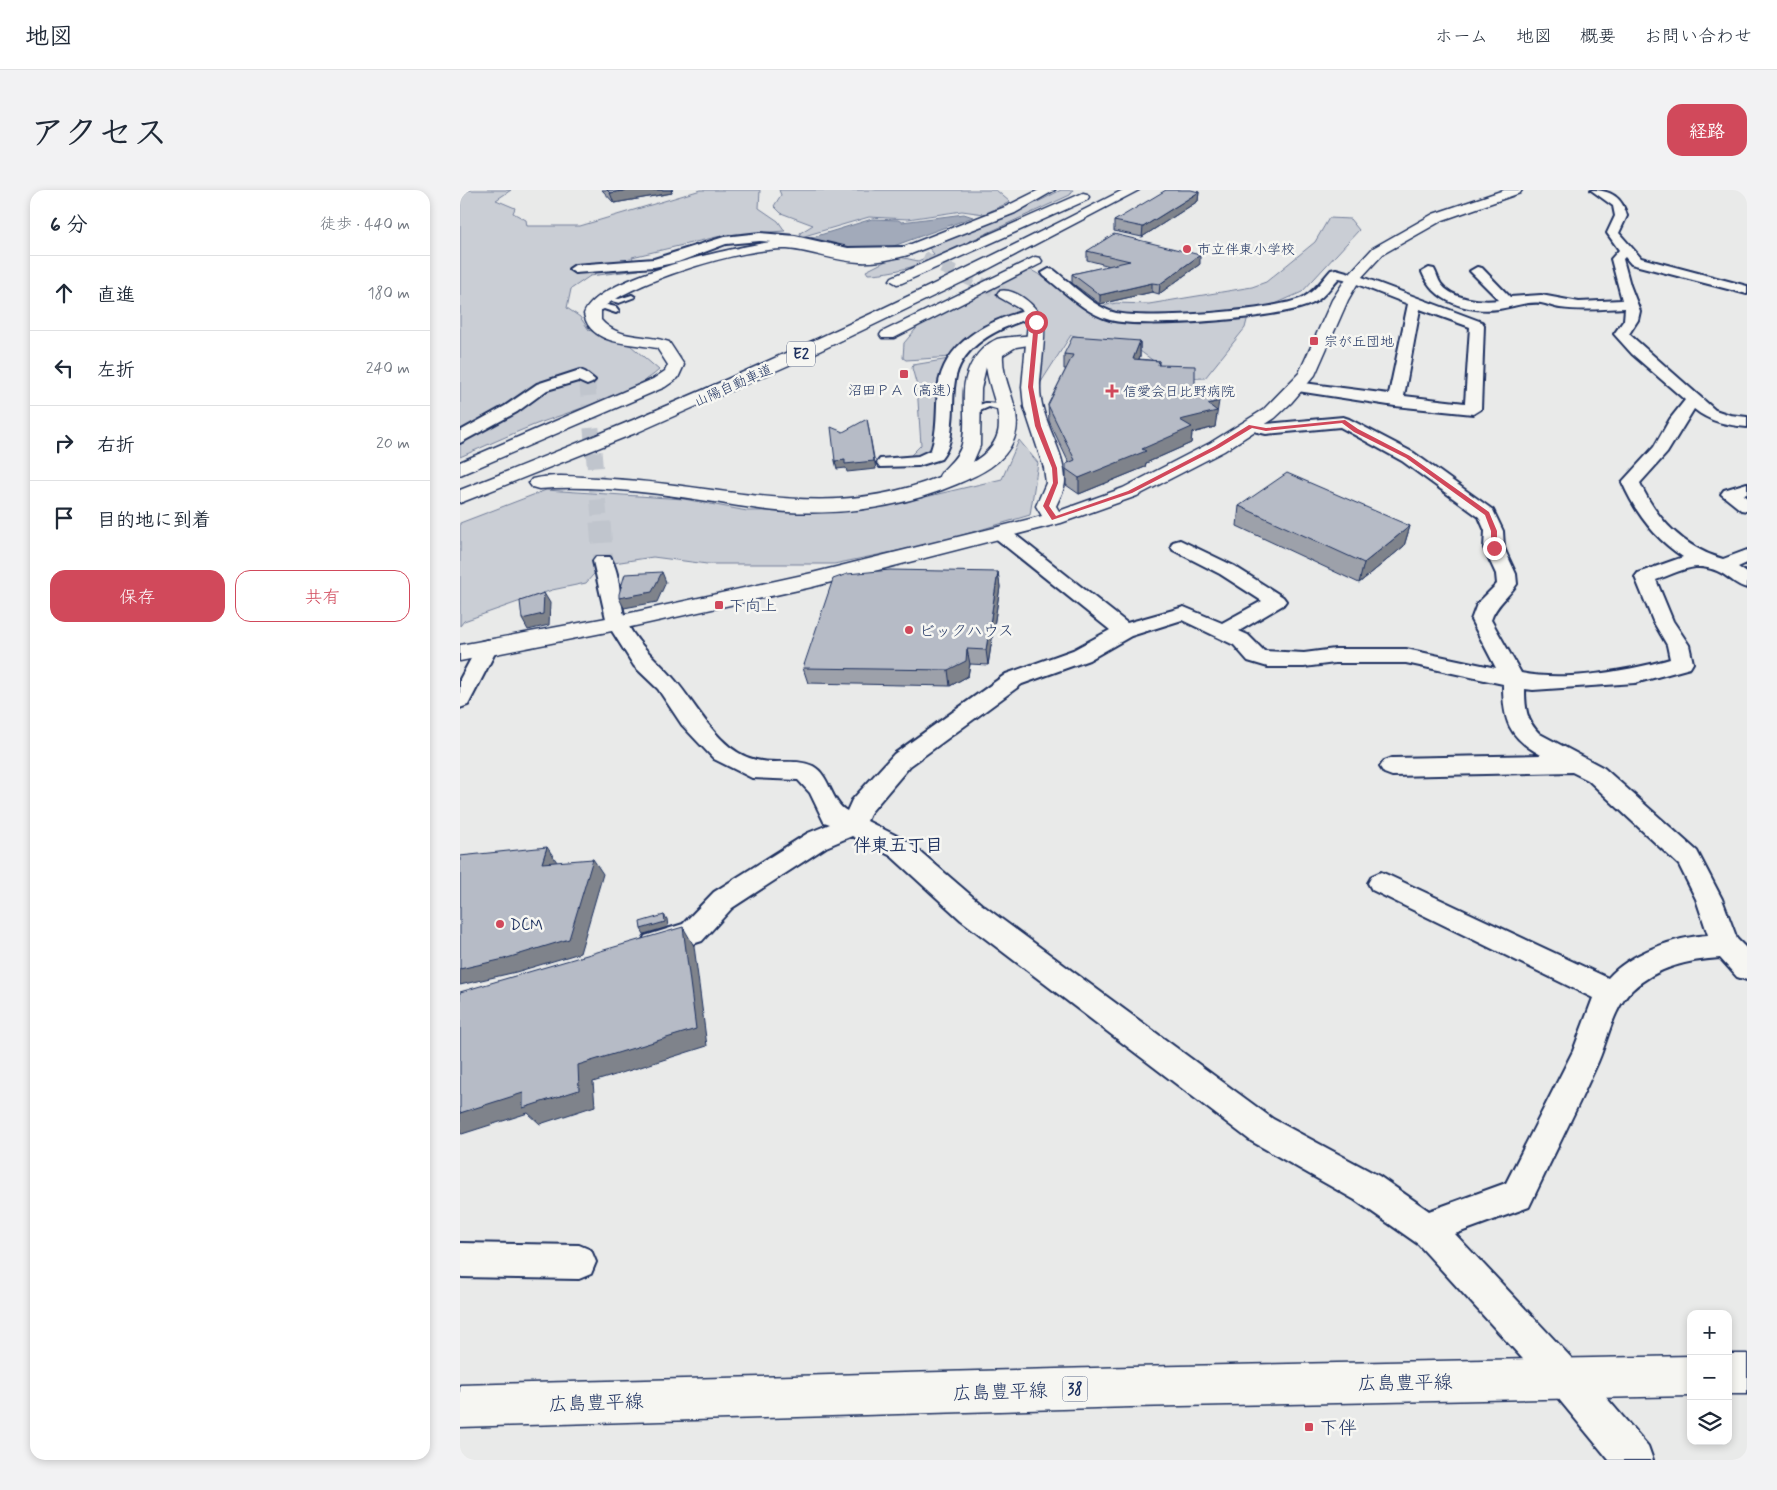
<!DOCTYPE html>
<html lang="ja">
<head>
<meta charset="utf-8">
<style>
  :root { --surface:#fff; --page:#f2f2f3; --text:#1f2937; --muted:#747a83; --line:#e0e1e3; --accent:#d1495b }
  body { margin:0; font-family:Mynerve,"Klee One",sans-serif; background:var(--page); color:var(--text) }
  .controls { position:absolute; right:15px; bottom:15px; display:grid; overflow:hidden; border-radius:10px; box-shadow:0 2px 8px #0003 }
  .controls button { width:45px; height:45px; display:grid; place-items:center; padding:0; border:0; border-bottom:1px solid var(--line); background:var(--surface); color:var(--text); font:25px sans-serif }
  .stop { position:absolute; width:15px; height:15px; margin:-11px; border:4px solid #d1495b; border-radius:50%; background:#fff }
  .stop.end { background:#d1495b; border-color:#fff; box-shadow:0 1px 5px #0008 }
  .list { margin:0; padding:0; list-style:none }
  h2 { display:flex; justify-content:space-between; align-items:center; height:65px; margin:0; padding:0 20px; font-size:21px }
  h2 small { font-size:16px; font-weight:400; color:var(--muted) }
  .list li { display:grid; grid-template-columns:32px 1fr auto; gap:15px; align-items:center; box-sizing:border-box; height:75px; padding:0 20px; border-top:1px solid var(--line) }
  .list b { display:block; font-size:19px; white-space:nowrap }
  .list em { font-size:16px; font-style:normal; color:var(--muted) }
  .actions { display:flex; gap:10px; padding:15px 20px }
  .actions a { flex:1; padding:11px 0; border:1px solid var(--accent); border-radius:15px; text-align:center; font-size:18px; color:var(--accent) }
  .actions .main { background:var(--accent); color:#fff }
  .icon { flex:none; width:28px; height:28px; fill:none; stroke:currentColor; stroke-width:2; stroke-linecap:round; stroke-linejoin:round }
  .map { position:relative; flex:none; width:1287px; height:1270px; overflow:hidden; border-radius:15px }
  header { display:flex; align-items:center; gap:30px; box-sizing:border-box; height:70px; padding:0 25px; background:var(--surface); border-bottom:1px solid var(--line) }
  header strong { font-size:24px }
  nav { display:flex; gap:28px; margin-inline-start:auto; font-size:18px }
  .intro { display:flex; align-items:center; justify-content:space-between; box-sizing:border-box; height:120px; padding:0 30px }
  h1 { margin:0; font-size:35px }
  .button { padding:12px 22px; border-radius:15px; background:var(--accent); color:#fff; font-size:18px; font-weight:700 }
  main { display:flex; gap:30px; padding:0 30px }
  aside { flex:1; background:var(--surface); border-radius:15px; box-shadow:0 2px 8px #0003 }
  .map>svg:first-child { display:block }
</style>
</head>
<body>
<header>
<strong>地図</strong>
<nav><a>ホーム</a><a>地図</a><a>概要</a><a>お問い合わせ</a></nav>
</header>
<div class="intro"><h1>アクセス</h1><a class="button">経路</a></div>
<main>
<aside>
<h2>6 分<small>徒歩 · 440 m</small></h2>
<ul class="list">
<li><svg class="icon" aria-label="ahead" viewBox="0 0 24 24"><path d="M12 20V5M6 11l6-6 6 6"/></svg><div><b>直進</b></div><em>180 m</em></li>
<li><svg class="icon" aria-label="left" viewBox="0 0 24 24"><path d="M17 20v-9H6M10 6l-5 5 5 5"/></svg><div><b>左折</b></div><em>240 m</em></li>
<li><svg class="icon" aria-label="right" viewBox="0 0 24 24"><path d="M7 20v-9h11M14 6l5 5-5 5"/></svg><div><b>右折</b></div><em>20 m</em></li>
<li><svg class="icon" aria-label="arrive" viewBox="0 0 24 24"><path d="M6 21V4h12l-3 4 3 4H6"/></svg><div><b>目的地に到着</b></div></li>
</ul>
<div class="actions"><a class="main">保存</a><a>共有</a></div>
</aside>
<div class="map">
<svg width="1287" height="1270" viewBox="0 0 1287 1270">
  <rect width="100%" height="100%" fill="#e9eae9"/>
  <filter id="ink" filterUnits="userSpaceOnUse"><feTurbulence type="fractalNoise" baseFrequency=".02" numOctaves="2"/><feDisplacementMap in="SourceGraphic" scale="10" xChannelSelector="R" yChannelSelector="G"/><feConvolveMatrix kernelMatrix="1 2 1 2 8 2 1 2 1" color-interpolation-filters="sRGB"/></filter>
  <g filter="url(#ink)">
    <g fill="#caced5" stroke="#727e9a">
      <path d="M0 0H51L36 10 55 18 53 23 66 30 67 36H120L241 0H300L299 18 318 31 325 41 265 45 172 67 179 80 130 86 111 99 107 118 120 127 129 140 170 155 199 180C175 203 108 222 74 235 49 245 25 256 0 267Z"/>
      <polygon points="319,0 536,0 550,12 524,24 502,21 448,29 409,27 341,47 340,43 353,35 321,23 314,16 321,5"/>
      <path d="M601 0H613L610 5 462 73C448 79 423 84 408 84L406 81 432 68 440 67 458 71 474 64 469 58 473 55 552 25Z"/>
      <path d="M869 28 890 29 899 40 842 102 788 126 785 138 745 188 718 189 680 161 611 145 576 200 581 137 577 121 558 106 546 110 558 118V123C532 131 507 143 492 167L446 170 443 168 444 153 461 133 569 79 638 117 656 113 689 114 792 97 806 92 855 52Z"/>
      <path d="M489 169C480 189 475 213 476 234 476 243 478 254 471 261 465 266 456 266 449 267L461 255 457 196 452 178 453 175Z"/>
      <polygon points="559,250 578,273 570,325 476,353 374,374 247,374 193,367 154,373 148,368 126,393 92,400 4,431 0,436 0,333 86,300 224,309 287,321 391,320 461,308 542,289"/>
    </g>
    <polygon fill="#a2aaba" stroke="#6c7995" points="504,24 513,27 431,57 394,59 347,49 412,29 438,30 442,32"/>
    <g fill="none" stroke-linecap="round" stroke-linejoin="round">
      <polyline stroke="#c0c5cd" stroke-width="16" stroke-dasharray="16 8" stroke-linecap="butt" points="127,190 140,333"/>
      <polyline stroke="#c0c5cd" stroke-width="21" stroke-dasharray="21 11" stroke-linecap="butt" points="140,332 143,371"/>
      <polyline stroke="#c0c5cd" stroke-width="14" stroke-dasharray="14 7" stroke-linecap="butt" points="463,68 544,104"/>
      <g stroke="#1b2f5e" stroke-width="4">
        <g id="service">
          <polygon points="149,103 153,108 159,109 172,105 175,107 159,113 148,110 146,105"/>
          <polygon points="147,115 156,117 159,121 156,123 144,119 132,124 129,122 135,117"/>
          <polygon points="525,213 541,214 551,220 547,222 529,217 513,224 509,222 514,217"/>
        </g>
      </g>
      <g stroke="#1b2f5e" stroke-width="4">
        <g id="minor">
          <path d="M1131 0C1151 0 1162 7 1167 26L1159 43 1181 68 1287 96V104L1171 74 1165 67 1163 69 1170 95 1180 121 1178 130 1169 144 1255 220 1270 225 1287 227V237C1267 235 1250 232 1234 219L1207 263 1180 293C1196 329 1224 358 1263 369L1287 360V373L1278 377 1287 383V398C1278 396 1271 389 1263 384 1237 369 1222 381 1196 390L1213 431 1229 455 1233 473 1230 478 1175 493 1073 500 1065 499C1065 517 1066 531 1080 544L1144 578 1237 661 1262 709 1277 749 1287 759V790L1277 787 1260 768C1228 770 1197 777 1172 800 1152 820 1149 847 1138 872 1116 921 1092 968 1069 1017L995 1044 1119 1176 1188 1256 1193 1270H1149L1093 1202 958 1054 895 1010 791 951 501 730 431 666 392 646 366 657 272 718 242 751 195 766 185 762 181 754 185 746 223 734 254 702 348 643 370 634 364 632 350 603 338 590 292 588 254 569 222 535 198 499 174 476 147 433 133 371 136 367H150C162 385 158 413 167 433 178 456 198 470 214 489 237 515 259 562 296 570 315 575 335 568 353 576 370 585 371 613 387 621L392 610 434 564 546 484 613 460 650 440 534 347 532 343 534 339H548L667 433 724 417 762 433 802 411 760 384 713 360 711 356 713 352 720 350 774 376 823 407 826 411 823 415 779 441 788 445 804 461 844 463 875 459H946L1036 478 1011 430 1017 414 1037 394 1036 384 1024 358 1025 341 1019 327 942 271 880 237 806 244 785 239 783 236 785 233 791 231 806 234 883 227 889 229 954 263 1033 320 1043 341 1044 358 1056 384 1057 394C1049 406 1035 416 1031 430L1061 483C1104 492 1168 481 1210 469L1207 455 1193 431 1175 387 1178 383 1223 367C1195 349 1175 322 1162 292L1194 257 1210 229 1225 210 1172 164 1154 144 1164 130 1165 118C1143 119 1121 121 1100 118 1093 117 1087 114 1081 113 1067 111 1053 117 1039 119 1008 123 974 112 962 82L969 78 974 79C977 84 978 90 981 94 993 110 1021 112 1039 110L1010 81 1017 77 1022 78 1050 107 1081 105 1119 112 1162 110 1151 69 1159 60 1147 43 1155 26 1153 16ZM722 430 774 455 788 471 808 477H844L875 473H946L1043 494C1043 530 1048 547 1081 565L932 568 924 571 920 577 924 583 932 586 1112 582 1128 590 1219 675 1236 709 1248 745C1215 747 1170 763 1148 788L930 686 921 682 912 686 908 693 912 700 1133 808 1113 861 1046 993 969 1021 919 986 813 929 521 714 449 652 407 631 411 622 450 576 562 494 629 470 671 446Z"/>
          <polygon points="300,43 335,46 388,58 446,57 452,61 446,65 388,66 335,54 300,51 266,54 218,72 194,77 115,83 109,79 115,75 194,69 264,47"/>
          <path d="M589 79 594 80C612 94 633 117 656 123 685 130 819 121 844 107 855 101 863 89 871 80L876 79 894 84 1022 132 1024 135 1021 219 1013 224 935 216 831 200 828 197 836 192 929 204 948 114 884 89 879 88C871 96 864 107 855 112 827 129 682 139 650 130 625 123 605 102 584 86L582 83ZM960 119 1010 137 1005 213 944 206Z"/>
          <path d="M572 119 579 123 577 126C546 135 505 151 496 186 492 201 494 217 492 232 491 246 490 258 481 269L458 276 420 277 417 273 420 269 458 266 471 260C478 241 476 218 478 198 484 151 531 129 572 119Z"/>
          <polygon points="120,180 125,182 135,190 132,193 127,195 118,191 87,200 57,222 0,253 0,241 45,216 77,194"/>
          <polygon points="1287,293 1287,304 1283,305 1287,308 1287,321 1281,320 1261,304 1264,300"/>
          <polygon points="27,450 34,452 38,457 8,515 0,518 0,489 20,452"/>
          <polygon points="0,1053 119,1055 131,1060 136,1072 131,1084 119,1089 0,1087"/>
        </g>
      </g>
      <g stroke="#1b2f5e" stroke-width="3">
        <g id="tertiary">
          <polygon points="579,0 595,0 555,23 451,64 446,65 439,61 441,58 545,17"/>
          <path d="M1044 0H1062L1060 3 983 30 923 64 900 89 888 110 855 185 831 213 815 228 764 261 677 306 601 333 352 397 157 440 0 471V455L157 426 352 383 582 326 576 316 586 293 584 278 564 217 562 197 568 132 560 119 539 107 537 104 539 101C555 97 577 116 583 131 587 141 580 182 580 196 579 229 605 259 605 291 605 299 599 309 596 316L599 321 663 298 750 253 803 220 839 183 872 110 889 84 913 58 973 24Z"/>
        </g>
      </g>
      <g stroke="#1b2f5e" stroke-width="3">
        <g id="primary">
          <rect x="1268" y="1164" width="19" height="40"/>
          <polygon points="1231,1166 1231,1206 671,1217 0,1237 0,1195 671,1177"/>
        </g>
      </g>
      <g stroke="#1b2f5e" stroke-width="3">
        <g id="motorway">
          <path d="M663 0H679L513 87 347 167 178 242 0 313V300C227 212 447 111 663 0Z"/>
          <polygon points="623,3 627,4 629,7 627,10 442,93 437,94 430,90 432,87"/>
          <path d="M319 51 397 64 422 63 446 57 453 61 451 64C434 69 416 73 399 72 374 71 352 61 327 59 284 57 174 91 141 119V130C158 150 186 144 209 152L224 175 218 188 205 197 0 285V272L193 189 205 181 208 175 197 158C173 153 130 156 124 124 137 86 280 55 319 51Z"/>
          <polygon points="575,67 580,68 582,71 580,74 434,148 422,148 420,145 422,142"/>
          <path d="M575 145 583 150 581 153 556 157 543 165C541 194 565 220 554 249 545 273 519 285 497 294 443 317 385 325 327 322 298 320 269 314 241 310 188 302 132 295 79 299L72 297 69 293 72 289C97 283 126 288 152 289 266 295 367 333 479 287 480 280 499 269 502 254 506 237 503 219 504 201 505 180 517 158 537 149 544 147 566 146 575 145ZM526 177C532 216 558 244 513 272L520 256 521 199Z"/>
        </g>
      </g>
      <use href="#service" fill="#f6f6f2" fill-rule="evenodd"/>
      <use href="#minor" fill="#f6f6f2" fill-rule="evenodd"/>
      <use href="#tertiary" fill="#f6f6f2" fill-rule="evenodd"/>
      <use href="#primary" fill="#f6f6f2" fill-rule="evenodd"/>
      <use href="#motorway" fill="#f6f6f2" fill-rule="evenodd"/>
    </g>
    <g fill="#9da1aa" stroke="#1b2f5e">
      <polygon points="142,0 213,0 211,0 212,3 154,13"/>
      <polygon points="739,2 738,11 682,47 654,41 654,31"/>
      <polygon points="627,61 740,74 699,104 692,102 640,114 612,93 612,84 650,76 627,70"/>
      <polygon points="680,151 680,166 679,169 699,171 699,175 735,194 757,227 756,227 755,237 732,243 731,253 686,273 685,277 619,304 606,295 606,279 609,273 589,231 588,215 606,179 604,179 604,164"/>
      <polygon points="779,316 950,336 944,356 899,393 777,336"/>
      <polygon points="538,382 540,397 528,475 510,474 508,486 490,496 348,493 343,478"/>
    </g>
    <g fill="#7f838b" stroke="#1b2f5e">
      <polygon points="168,0 213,0 211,0 212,3 154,13 150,3"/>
      <polygon points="739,2 738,11 682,47 683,37"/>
      <polygon points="740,65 740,74 699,104 700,94"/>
      <polygon points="692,93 692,102 640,114 640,105"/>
      <polygon points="680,151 680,166 673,184 673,169"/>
      <polygon points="759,211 755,237 732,243 731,253 686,273 685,277 619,304 619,288 682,259 720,230 748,214"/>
      <polygon points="407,229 416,279 387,282 386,278 377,279 375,271 385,270"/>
      <polygon points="950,336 944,356 899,393 904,373"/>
      <polygon points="202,382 206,392 197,412 164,418 159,408"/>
      <polygon points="538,382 540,397 528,475 526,460"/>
      <polygon points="84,403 90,413 89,435 68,440 62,429"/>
      <polygon points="507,459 510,474 508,486 490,496 488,480"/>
      <polygon points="87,657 97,672 93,688 82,673"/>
      <polygon points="133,669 143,684 120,763 56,782 0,795 0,779"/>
      <polygon points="204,725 207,729 208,737 184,744 181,739"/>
      <polygon points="223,737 234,756 247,856 133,892 135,916 80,934 68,923 2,944 0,943 0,923 118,875"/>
    </g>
    <g fill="#b6bbc6" stroke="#1b2f5e">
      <polygon points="147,0 168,0 150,3"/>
      <polygon points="706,0 731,0 739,2 683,37 654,31"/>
      <polygon points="654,44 740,65 700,94 692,93 640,105 612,84 670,71 627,61"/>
      <polygon points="613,146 680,151 673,169 699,171 698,175 735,176 735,194 759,211 748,214 757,221 720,230 732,237 682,259 686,261 619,288 606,279 606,274 615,270 588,215 613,165 604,164"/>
      <polygon points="407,229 414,271 385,274 385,270 375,271 371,237 383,242"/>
      <polygon points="827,283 950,336 904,373 779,316"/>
      <polygon points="430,380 538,382 526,460 507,459 506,471 488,480 343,478 373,389 387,384"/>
      <polygon points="202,382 192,402 159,408 159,404 165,384"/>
      <polygon points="84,403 83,424 62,429 60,411"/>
      <polygon points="87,657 82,673 133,669 109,749 44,769 0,779 0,666"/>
      <polygon points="204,725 205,732 181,739 180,732"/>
      <polygon points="223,737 236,839 118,875 119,900 63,918 63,903 0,923 0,802"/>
    </g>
  </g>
  <polygon fill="#d1495b" points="576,131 579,132 573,197 581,236 597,278 598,293 589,316 596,326 668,301 755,256 789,235 806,238 885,230 898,239 950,266 1029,322 1037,341 1037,358 1034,360 1031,358 1031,341 1025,325 946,268 894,242 882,233 806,241 792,238 759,258 672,303 592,330 583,316 593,293 592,278 575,236 568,197 574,132"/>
  <g fill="#d1495b" stroke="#f6f6f2" stroke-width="2">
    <circle cx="727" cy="59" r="5"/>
    <rect x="849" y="146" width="10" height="10" rx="2.5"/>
    <rect x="439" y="179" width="10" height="10" rx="2.5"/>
    <path d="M649.5 193.5h5v5h5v5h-5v5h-5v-5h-5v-5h5z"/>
    <rect x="254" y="410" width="10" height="10" rx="2.5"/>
    <circle cx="449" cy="440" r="5"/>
    <circle cx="40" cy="734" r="5"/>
    <rect x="844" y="1232" width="10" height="10" rx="2.5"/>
  </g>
  <g text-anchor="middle" stroke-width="5" stroke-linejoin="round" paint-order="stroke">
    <g font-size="14" fill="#1b2f5e" stroke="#f6f6f2" text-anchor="start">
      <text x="737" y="64">市立伴東小学校</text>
      <text x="864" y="156">宗が丘団地</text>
      <text x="444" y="205" text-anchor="middle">沼田ＰＡ（高速）</text>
      <text x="663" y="206">信愛会日比野病院</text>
    </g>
    <g font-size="14" fill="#1b2f5e" stroke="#f6f6f2">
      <text transform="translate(273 195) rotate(-24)" y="5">山陽自動車道</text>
    </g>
    <g fill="#f6f6f2" stroke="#5d6b8a" stroke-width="1">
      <rect x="327" y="151.5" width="28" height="25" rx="4"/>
      <rect x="602.5" y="1186.5" width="25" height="25" rx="4"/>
    </g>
    <g font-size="15" font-weight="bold" fill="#1b2f5e">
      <text x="341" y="169">E2</text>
      <text x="615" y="1204">38</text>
    </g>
    <g font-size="16" fill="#1b2f5e" stroke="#f6f6f2" text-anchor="start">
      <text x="269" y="421">下向上</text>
      <text x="459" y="446">ビックハウス</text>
      <text x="50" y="740">DCM</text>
    </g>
    <g font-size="18" font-weight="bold" fill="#1b2f5e" stroke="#f6f6f2">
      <text x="438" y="661">伴東五丁目</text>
    </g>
    <g font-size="19" fill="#1b2f5e" stroke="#f6f6f2">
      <text transform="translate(945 1192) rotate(-1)" y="7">広島豊平線</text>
      <text transform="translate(540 1201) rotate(-2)" y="7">広島豊平線</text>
      <text transform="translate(136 1212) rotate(-2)" y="7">広島豊平線</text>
    </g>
    <g font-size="19" fill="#1b2f5e" stroke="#f6f6f2" text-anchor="start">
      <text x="859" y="1244">下伴</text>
    </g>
  </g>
</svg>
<div class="controls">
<button>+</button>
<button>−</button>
<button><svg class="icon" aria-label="layers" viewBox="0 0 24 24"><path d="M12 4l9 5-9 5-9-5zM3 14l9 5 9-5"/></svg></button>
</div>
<div class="stop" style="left:576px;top:132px"></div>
<div class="stop end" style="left:1034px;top:358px"></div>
</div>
</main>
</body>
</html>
